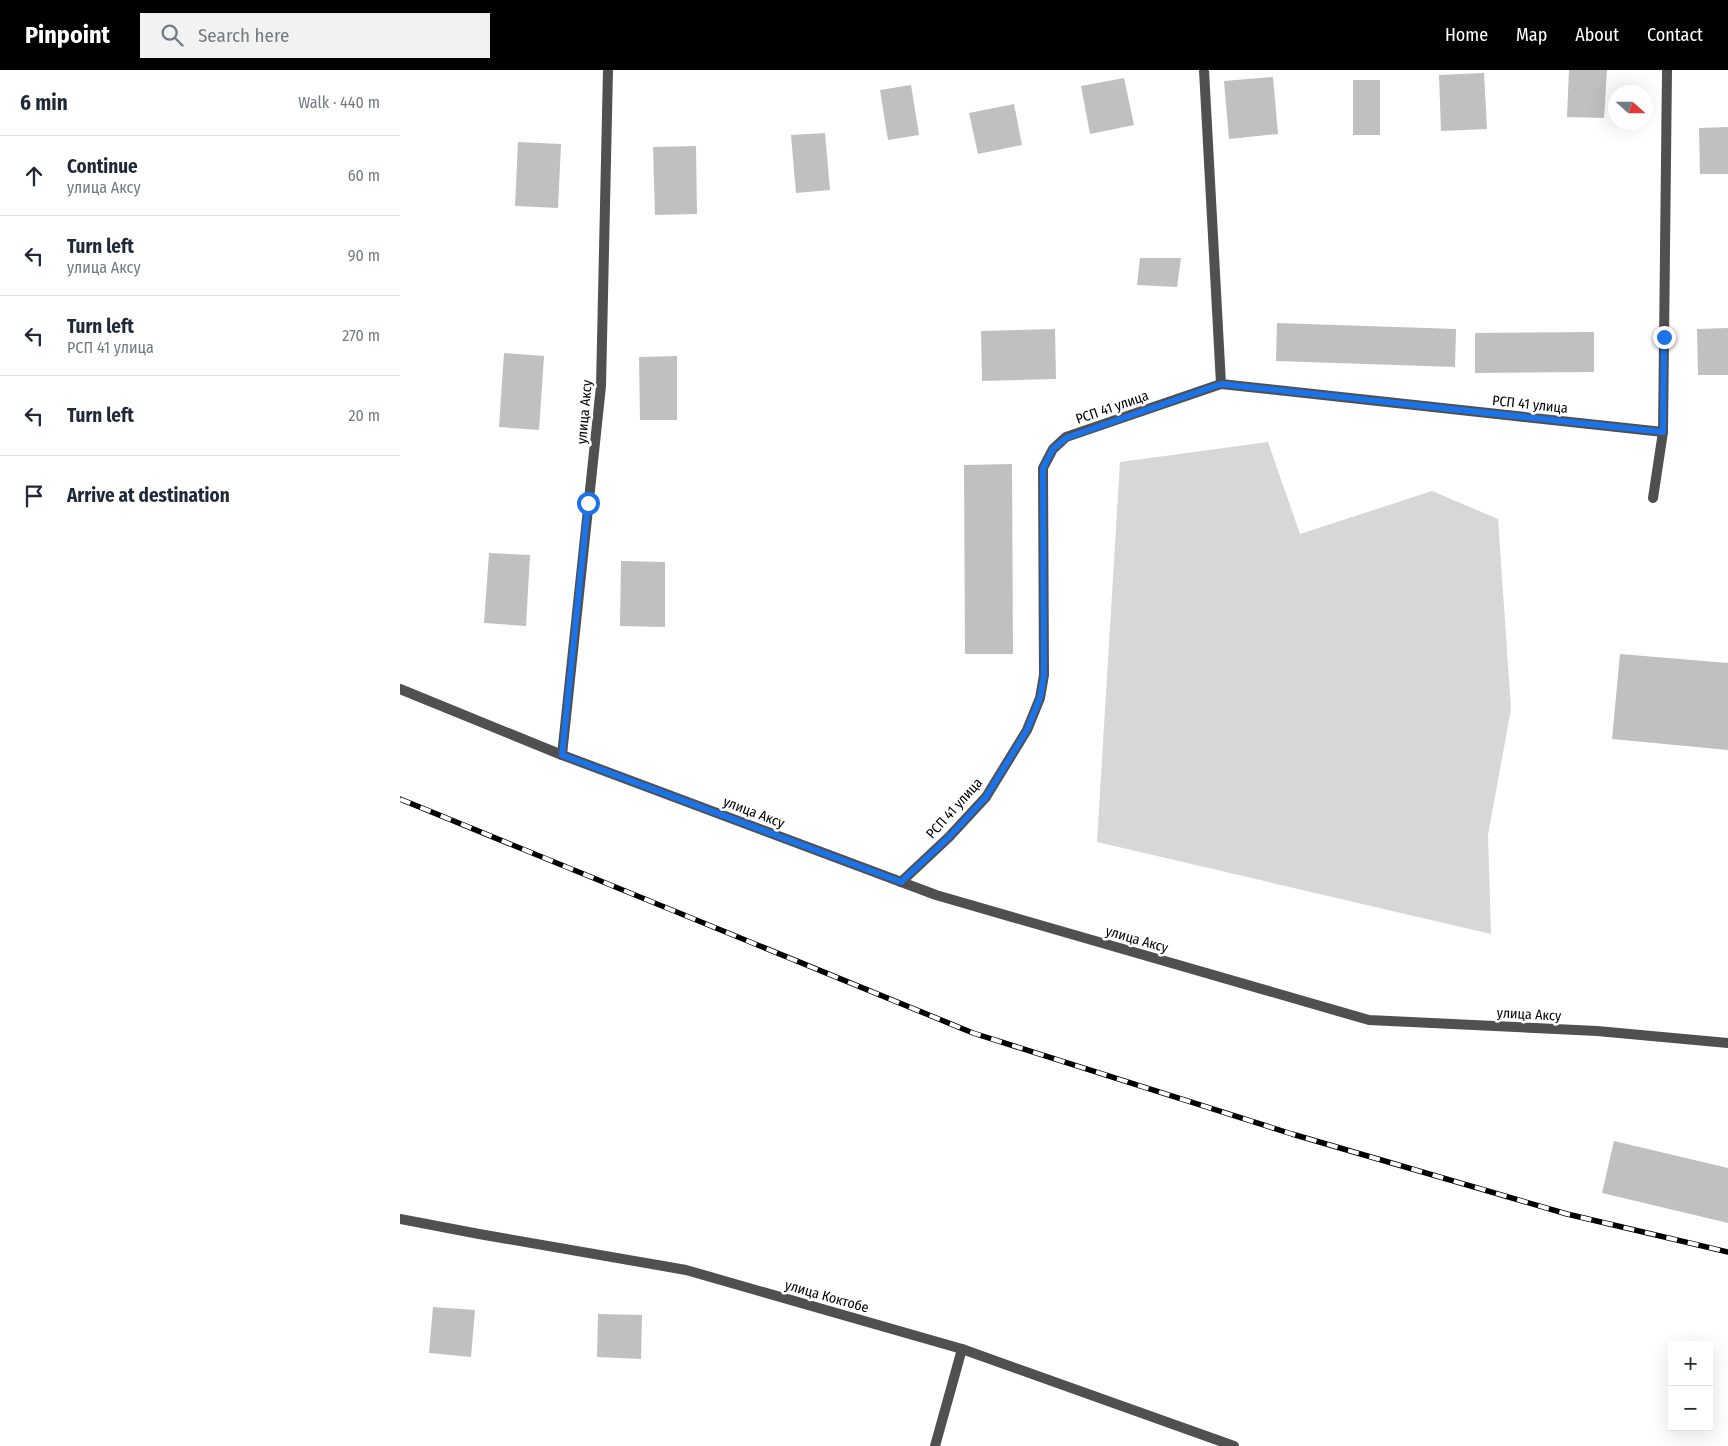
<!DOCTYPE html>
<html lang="en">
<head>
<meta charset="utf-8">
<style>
  :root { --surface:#fff; --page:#f2f2f3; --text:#1f2937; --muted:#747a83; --line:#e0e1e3; --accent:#000 }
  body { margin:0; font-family:"Fira Sans Condensed",sans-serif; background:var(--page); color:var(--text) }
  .controls { position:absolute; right:15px; bottom:15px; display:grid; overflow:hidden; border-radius:0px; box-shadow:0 5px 20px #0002 }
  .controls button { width:45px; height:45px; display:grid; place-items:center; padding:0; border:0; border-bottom:1px solid var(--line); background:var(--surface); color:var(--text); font:25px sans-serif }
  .compass { position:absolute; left:1208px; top:15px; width:45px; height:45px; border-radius:50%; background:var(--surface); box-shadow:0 5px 20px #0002; rotate:111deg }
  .stop { position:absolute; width:15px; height:15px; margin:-11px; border:4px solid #1a73e8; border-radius:50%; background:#fff }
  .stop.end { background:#1a73e8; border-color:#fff; box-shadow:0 1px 5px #0008 }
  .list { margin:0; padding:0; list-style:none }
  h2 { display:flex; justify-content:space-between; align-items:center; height:65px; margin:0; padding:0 20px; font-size:21px }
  h2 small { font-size:16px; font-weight:400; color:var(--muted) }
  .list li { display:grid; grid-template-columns:32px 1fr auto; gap:15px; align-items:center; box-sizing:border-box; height:80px; padding:0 20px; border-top:1px solid var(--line) }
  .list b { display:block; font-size:19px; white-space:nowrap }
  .list p { margin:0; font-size:16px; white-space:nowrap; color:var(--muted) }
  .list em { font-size:16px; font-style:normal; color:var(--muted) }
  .icon { flex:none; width:28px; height:28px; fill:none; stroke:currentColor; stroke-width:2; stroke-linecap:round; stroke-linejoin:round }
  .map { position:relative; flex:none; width:1328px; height:1376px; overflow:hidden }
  header { display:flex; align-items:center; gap:30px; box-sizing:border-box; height:70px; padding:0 25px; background:var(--accent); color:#fff }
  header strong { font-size:24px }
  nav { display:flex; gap:28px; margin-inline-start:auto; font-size:18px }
  .search { width:350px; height:45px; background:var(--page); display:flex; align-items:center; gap:12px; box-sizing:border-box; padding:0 18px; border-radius:0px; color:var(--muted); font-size:19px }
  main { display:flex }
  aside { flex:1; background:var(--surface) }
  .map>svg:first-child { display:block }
</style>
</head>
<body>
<header>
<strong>Pinpoint</strong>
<div class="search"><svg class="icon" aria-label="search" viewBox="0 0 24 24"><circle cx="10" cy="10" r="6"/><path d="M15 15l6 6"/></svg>Search here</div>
<nav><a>Home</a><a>Map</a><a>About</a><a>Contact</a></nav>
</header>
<main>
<aside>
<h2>6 min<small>Walk · 440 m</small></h2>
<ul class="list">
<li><svg class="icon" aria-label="ahead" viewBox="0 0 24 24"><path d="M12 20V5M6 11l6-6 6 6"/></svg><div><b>Continue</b><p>улица Аксу</p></div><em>60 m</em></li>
<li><svg class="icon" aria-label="left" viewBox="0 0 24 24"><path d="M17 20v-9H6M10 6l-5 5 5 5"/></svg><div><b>Turn left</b><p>улица Аксу</p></div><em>90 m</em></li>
<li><svg class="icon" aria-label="left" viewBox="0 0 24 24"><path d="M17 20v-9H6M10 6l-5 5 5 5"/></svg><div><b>Turn left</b><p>РСП 41 улица</p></div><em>270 m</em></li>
<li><svg class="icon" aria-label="left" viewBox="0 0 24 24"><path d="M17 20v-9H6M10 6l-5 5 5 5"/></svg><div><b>Turn left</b></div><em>20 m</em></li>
<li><svg class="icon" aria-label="arrive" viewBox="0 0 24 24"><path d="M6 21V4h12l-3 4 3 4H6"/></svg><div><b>Arrive at destination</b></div></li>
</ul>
</aside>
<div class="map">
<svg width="1328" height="1376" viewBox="0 0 1328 1376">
  <rect width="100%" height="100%" fill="#fff"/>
  <polygon fill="#d7d7d7" points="868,372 900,464 1032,421 1098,449 1111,639 1088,765 1091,864 697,772 720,392"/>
  <g fill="#c0c0c0">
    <polygon points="1169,0 1207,0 1204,48 1167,47"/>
    <polygon points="1084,3 1087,59 1041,61 1039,5"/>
    <polygon points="873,7 878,64 829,69 824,11"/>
    <polygon points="724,8 734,55 690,64 681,16"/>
    <rect x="953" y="10" width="27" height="55"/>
    <polygon points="511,15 519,65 488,70 480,20"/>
    <polygon points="614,34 622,75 578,84 569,43"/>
    <polygon points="1328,57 1328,104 1300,104 1299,58"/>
    <polygon points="425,63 430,120 396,123 391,65"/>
    <polygon points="118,72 161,74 158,138 115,136"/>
    <polygon points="296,76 297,144 255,145 253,77"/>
    <polygon points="740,188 781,188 777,217 737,215"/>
    <polygon points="877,253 1056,259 1055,297 876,291"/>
    <polygon points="1328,258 1328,305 1298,305 1297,259"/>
    <polygon points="655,259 656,309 582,311 581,261"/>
    <polygon points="1194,262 1194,302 1075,303 1075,263"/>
    <polygon points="104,283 144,286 139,360 99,357"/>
    <polygon points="277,286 277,350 240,350 239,287"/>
    <polygon points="612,394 613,584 565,584 564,395"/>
    <polygon points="89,483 130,485 126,556 84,553"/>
    <polygon points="221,491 265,492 265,557 220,556"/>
    <polygon points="1220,584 1328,593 1328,680 1212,669"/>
    <polygon points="1214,1071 1328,1098 1328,1153 1202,1123"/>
    <polygon points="33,1237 75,1240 71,1287 29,1283"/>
    <polygon points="198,1244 242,1245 241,1289 197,1287"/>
  </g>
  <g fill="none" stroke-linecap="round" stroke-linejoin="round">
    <g stroke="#505050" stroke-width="10">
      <polyline points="804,0 821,314"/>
      <polyline points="535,1376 562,1279"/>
    </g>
    <g stroke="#505050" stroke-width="10">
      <polyline points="1253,428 1263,362 1267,0"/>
      <polyline points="0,619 162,685 536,825 969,950 1197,961 1328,973"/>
      <polyline points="162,685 201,316 208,0"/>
      <polyline points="501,812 549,767 586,727 627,660 640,628 644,605 643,398 653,379 666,367 821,314 1263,362"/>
      <polyline points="0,1149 79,1164 286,1200 562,1279 834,1376"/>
    </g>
    <g stroke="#000" stroke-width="5.5">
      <polyline id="rail" points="0,729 573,963 892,1064 1167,1144 1328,1182"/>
    </g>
    <use href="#rail" stroke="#fff" stroke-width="4" stroke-dasharray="11" stroke-linecap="butt"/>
  </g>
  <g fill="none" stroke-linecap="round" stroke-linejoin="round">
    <polyline stroke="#1a73e8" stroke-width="6" points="188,433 162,685 501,812 549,767 586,727 627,660 640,628 644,605 643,398 653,379 666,368 821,314 1263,362 1264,267"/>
  </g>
  <g text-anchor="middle" stroke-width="5" stroke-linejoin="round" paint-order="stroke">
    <g font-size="14" fill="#000" stroke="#fff">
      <text transform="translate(1130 334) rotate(6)" y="5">РСП 41 улица</text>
      <text transform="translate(712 337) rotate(-19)" y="5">РСП 41 улица</text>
      <text transform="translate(184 342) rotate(-85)" y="5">улица Аксу</text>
      <text transform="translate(554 738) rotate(-48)" y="5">РСП 41 улица</text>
      <text transform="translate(354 742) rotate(21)" y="5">улица Аксу</text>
      <text transform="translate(737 869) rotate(16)" y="5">улица Аксу</text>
      <text transform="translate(1129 944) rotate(3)" y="5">улица Аксу</text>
      <text transform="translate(427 1226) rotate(16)" y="5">улица Коктобе</text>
    </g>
  </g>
</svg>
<div class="controls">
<button>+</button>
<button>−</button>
</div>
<svg class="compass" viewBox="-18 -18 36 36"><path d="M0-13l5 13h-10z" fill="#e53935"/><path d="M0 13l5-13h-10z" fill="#747a83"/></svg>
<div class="stop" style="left:188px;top:433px"></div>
<div class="stop end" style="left:1264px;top:267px"></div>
</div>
</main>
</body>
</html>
